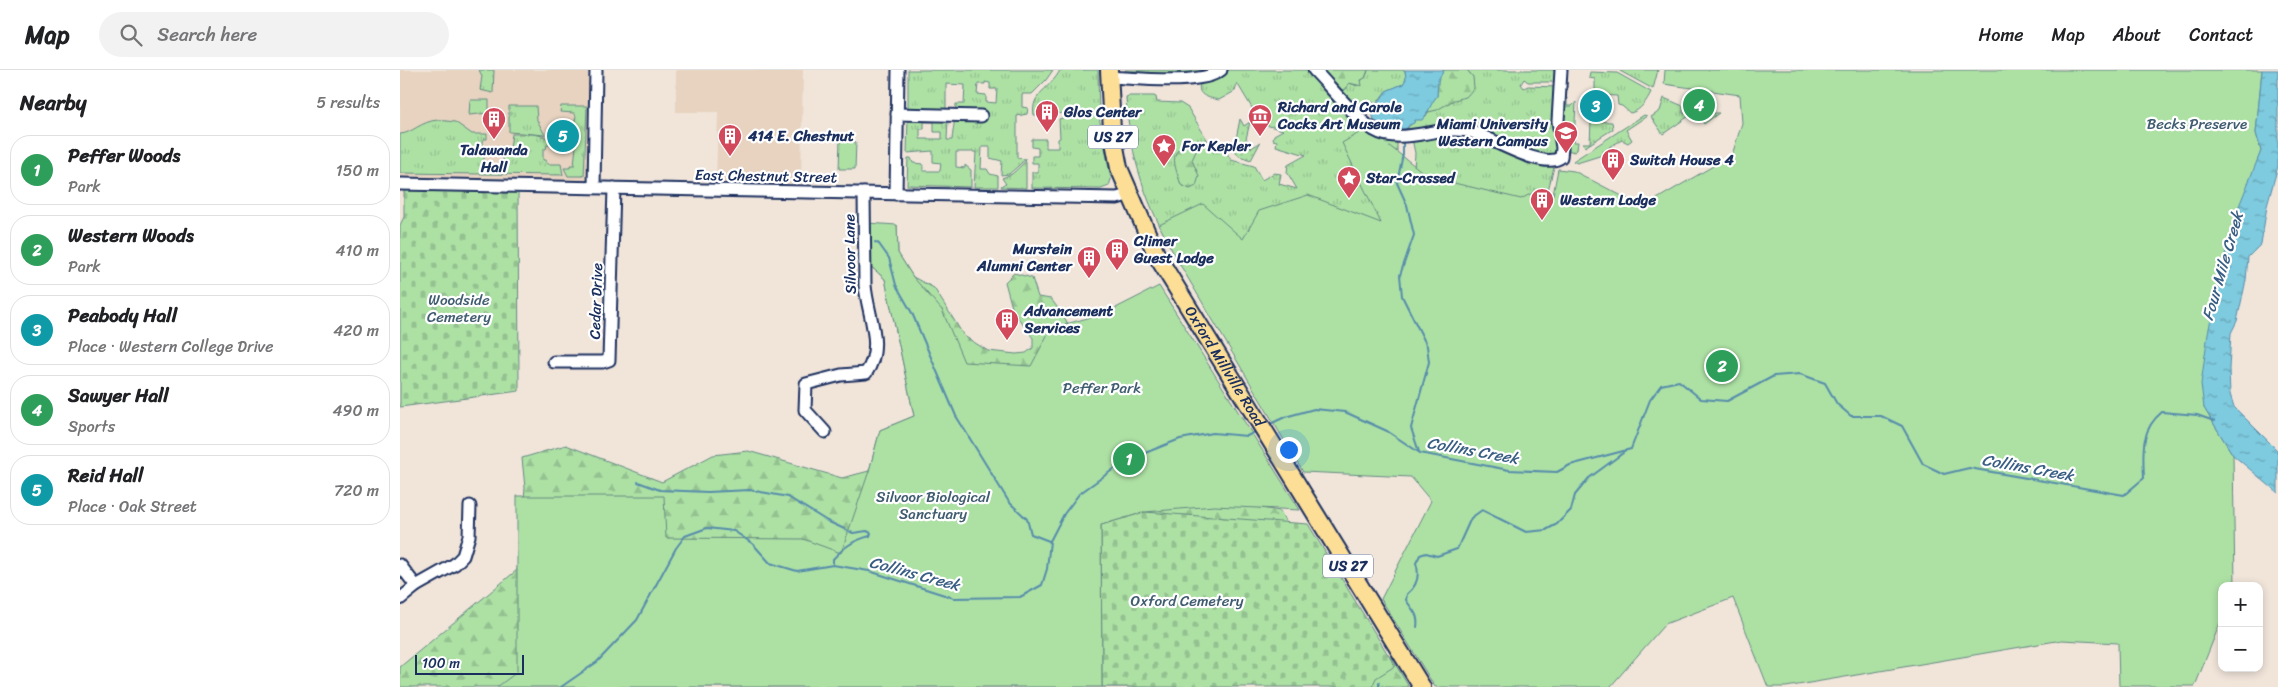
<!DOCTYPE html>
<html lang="en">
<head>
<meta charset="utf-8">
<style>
  :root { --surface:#fff; --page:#f2f2f2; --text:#202124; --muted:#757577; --line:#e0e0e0; --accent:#d1495b }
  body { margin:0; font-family:Sriracha,sans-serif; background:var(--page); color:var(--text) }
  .controls { position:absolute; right:15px; bottom:15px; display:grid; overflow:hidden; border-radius:10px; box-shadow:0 2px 8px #0003 }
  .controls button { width:45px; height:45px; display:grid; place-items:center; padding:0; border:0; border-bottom:1px solid var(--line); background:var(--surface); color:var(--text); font:25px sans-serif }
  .scale { position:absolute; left:15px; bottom:12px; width:109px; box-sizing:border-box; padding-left:5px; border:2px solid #1b2f5e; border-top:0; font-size:14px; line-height:18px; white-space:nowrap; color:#1b2f5e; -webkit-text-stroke:4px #fff; paint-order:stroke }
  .you { position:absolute; left:888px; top:379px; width:18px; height:18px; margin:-12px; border:4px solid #fff; border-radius:50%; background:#1a73e8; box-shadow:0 0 0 8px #1a73e833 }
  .badge { display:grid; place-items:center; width:32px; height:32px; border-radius:50%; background:var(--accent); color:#fff; font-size:16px; font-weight:700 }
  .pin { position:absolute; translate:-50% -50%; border:2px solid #fff; box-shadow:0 1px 5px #0006 }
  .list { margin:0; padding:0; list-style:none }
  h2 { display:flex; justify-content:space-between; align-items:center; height:65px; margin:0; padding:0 20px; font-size:21px }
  h2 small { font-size:16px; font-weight:400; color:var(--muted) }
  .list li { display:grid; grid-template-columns:32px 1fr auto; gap:15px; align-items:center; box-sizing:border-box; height:70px; margin:0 10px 10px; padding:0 10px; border:1px solid var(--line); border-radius:20px }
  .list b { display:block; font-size:19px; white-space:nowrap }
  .list p { margin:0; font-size:16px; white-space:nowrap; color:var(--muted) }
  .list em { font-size:16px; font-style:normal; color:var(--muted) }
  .icon { flex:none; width:28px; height:28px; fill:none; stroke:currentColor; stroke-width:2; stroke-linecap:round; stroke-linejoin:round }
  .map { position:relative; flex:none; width:1878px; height:617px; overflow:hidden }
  header { display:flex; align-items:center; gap:30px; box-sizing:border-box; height:70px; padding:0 25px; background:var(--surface); border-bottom:1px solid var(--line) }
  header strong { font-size:24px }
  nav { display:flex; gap:28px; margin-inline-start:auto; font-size:18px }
  .search { width:350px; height:45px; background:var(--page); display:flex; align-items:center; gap:12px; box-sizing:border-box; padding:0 18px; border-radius:28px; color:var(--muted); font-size:19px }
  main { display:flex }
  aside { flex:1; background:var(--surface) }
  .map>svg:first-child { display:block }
</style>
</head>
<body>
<header>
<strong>Map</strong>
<div class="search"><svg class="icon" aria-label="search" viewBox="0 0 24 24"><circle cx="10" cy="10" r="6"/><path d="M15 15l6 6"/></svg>Search here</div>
<nav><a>Home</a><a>Map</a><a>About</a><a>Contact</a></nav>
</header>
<main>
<aside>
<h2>Nearby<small>5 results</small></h2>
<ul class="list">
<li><span class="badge" style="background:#2e9e5b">1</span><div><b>Peffer Woods</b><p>Park</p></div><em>150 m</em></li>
<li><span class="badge" style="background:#2e9e5b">2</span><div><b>Western Woods</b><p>Park</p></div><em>410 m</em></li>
<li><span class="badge" style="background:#0f9aa8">3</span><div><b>Peabody Hall</b><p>Place · Western College Drive</p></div><em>420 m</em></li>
<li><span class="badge" style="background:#2e9e5b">4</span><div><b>Sawyer Hall</b><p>Sports</p></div><em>490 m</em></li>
<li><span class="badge" style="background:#0f9aa8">5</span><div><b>Reid Hall</b><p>Place · Oak Street</p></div><em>720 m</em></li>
</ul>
</aside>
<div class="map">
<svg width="1878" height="617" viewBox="0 0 1878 617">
  <defs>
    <pattern id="grass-tufts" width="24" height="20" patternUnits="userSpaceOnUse" patternTransform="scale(1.25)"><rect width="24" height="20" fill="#ade1a4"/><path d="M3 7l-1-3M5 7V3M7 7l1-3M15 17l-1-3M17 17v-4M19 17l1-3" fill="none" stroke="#94c190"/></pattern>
    <pattern id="forest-firs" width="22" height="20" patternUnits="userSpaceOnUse" patternTransform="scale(1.25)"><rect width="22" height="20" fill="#ade1a4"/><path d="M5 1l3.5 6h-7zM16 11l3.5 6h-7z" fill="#94c190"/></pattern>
    <pattern id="cemetery-stones" width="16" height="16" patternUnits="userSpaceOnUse" patternTransform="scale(1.25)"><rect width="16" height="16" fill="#ade1a4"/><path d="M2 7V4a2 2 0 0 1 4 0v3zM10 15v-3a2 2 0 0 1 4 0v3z" fill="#94c190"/></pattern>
    <pattern id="garden-dots" width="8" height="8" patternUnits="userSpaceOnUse" patternTransform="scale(1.25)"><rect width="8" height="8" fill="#ade1a4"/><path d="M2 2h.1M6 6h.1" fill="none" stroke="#94c190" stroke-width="1.8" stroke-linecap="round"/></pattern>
    <pattern id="water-ripples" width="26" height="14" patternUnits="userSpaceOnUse" patternTransform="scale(1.25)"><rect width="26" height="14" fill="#7ecade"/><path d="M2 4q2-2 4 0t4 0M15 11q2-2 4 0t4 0" fill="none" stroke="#66a4b7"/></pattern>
  </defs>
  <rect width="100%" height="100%" fill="#f1e5da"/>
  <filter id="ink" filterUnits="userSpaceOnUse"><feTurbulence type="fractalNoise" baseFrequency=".02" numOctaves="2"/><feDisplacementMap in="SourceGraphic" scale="10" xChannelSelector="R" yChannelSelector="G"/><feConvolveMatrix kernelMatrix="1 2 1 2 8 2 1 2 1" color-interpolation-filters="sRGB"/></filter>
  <g filter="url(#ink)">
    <g fill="#e7d3c0">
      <polygon points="0,0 196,0 194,117 0,114"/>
      <polygon points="276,0 403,0 401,113 316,112 318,42 276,42"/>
    </g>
    <g fill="url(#grass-tufts)" stroke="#648881" fill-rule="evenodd">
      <polygon points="79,0 94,0 93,23 80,20 82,6"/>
      <path d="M508 0H653L646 10 632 24H622V37L628 38 627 44 617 46V88L626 89 609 104 601 105 602 91 590 88V77H582L581 99H587L590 104 598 106V117H574L576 82H556V97L565 98V95L571 100V117L507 115 508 88H511L513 93 523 94V101H540L541 93 533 92V81L507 83 508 48 548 49 547 70H552C553 59 556 44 556 34H564L565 15 546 14V41H508ZM585 12 590 13V19H597L596 33 586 32V25L577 24 578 14H585ZM524 52H534V62H542V69H520V59H524Z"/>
      <path d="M660 0H698L699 47 711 109 709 116 701 119 632 118V102H638V93H632V86H638V78L632 77V69H646V78H658V69L660 68 659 49 666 47 664 44 656 43 655 37H638L637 45H634C630 23 652 18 660 0Z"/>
      <polygon points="725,0 815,0 793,6 725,3"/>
      <path d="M827 0H909L968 61 997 69V85L981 153 847 184 764 164C742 122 729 77 726 27L729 26H754L756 27 757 32 780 33 788 38 811 76 821 73 831 90 854 96 862 110 874 103 881 104 879 114 897 119 887 102 888 95 906 85 876 76 877 71 873 70 874 65 883 60 862 54 860 47 867 43 852 38 837 13 835 21 819 30C810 28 796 26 800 14Z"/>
      <polygon points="968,0 1005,0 1006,9 1003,14 986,21 976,34 972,32 966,37 965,45 939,21 946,19 949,13 957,16 967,4"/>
      <path d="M1067 0H1157V12H1128L1124 9 1121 14 1124 18 1128 16 1157 17V76L1154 83C1138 94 1100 66 1082 61 1063 56 1024 59 1005 61L1015 50 1026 46 1028 42C1049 37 1060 23 1073 7Z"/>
      <polygon points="1258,0 1253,19 1220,1 1220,0"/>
      <path d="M1190 2 1217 3 1251 22C1247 30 1241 41 1230 43L1222 36 1218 35 1217 26 1195 25V9L1189 8Z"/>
      <polygon points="1165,28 1167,28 1167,36 1172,36 1176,32 1174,72 1178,72 1177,80 1174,82 1167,80 1164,67 1162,36 1165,36"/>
      <polygon points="1264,28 1283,36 1283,43 1319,43 1304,54 1298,46 1292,50 1289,46 1263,64 1251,47 1260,41"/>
      <polygon points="70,30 89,30 89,43 69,45"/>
      <polygon points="109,36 136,36 137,50 145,65 109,62"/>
      <polygon points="161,36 187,36 184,106 168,106 164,98 170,98 170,95 174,95 177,66 173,59 176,46 174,43 160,42"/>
      <polygon points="1244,45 1247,46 1226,60 1232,70 1228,73 1222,70 1209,77 1209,83 1177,93 1173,91"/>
      <path d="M38 50 55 52 72 64H87V69H84L82 72V84H84V93H87V96H99V93H103V86L110 78 112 64C126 64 147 62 154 75H147L146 79H143V90H146L147 94H161L163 105 0 103V64C11 64 21 51 38 50Z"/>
      <polygon points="1191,51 1212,52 1213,59 1185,77 1183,73 1190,73"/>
      <polygon points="1063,64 1135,93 1154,97 1146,128 1135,132 1037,125 1014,98 1015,83 1012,69"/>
      <polygon points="626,91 626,118 601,117 602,115 606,114 602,108 612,104"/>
    </g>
    <g fill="url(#forest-firs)" stroke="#648881">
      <polygon points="919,0 968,0 965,8 961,10 962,16 949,13 946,19 939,21"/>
      <polygon points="1044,0 1067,0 1073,7 1074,18 1066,27 1054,30 1037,40 1028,42 1031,33 1037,26 1038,10"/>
      <path d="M789 75 795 76 797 79 792 90 799 106 796 116 790 119 781 115C776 99 766 79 789 75Z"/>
      <polygon points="497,155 498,183 513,207 534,218 564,266 588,281 616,284 626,283 633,278 633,268 613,241 605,212 614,203 632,208 638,227 651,229 663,245 678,271 800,429 880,441 887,454 749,617 0,617 0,597 117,500 125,418 122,388 166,375 262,412 313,385 348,381 442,408 469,401 480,360 514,346 485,209 468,194"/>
      <polygon points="991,587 1009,617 955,617"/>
    </g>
    <g fill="url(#cemetery-stones)" stroke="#648881">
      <polygon points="4,114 118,116 119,321 0,337 0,155 4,147"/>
      <polygon points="745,442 908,454 995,596 976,608 972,617 702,617 701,455"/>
    </g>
    <g fill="#ade1a4" stroke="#648881">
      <polygon points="1265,0 1862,0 1856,63 1861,81 1851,110 1804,338 1833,385 1835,516 1822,516 1822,548 1795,616 1719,616 1718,573 1662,570 1386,617 1368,617 1333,528 1265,554 1210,617 1035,617 981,529 1031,431 1011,407 903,402 776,188 759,155 803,134 843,169 859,141 908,125 981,153 942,73 964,60 974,64 1029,107 1121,129 1134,122 1153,125 1158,99 1174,101 1243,137 1332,85 1342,53 1340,25 1264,14"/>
      <polygon points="440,70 456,72 455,99 439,99"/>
      <polygon points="467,153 497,155 498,183 513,207 542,240 564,292 631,296 651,258 706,243 759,216 900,440 814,436 745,442 701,455 702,617 97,617 117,602 117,426 264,426 266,468 403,469 441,483 469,401 480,360 514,346 485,209 468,194"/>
    </g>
    <polygon fill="url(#garden-dots)" stroke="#648881" points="840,49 844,56 850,52 846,69 851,78 860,73 851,90 839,86 834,79"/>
    <g fill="url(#water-ripples)" stroke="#568cab">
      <path d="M1005 0H1044L1038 10 1037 26C1030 34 1029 43 1022 50H1015L1014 53 1009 55 1005 61 989 60 974 50 971 39 979 32 986 21 1003 14 1006 9Z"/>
      <polygon points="1862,0 1878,0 1878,96 1867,136 1861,174 1848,187 1846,210 1837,251 1831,263 1829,299 1830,324 1834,337 1878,381 1878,423 1833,385 1804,338 1801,314 1808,263 1824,189 1837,141 1861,81 1856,63"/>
    </g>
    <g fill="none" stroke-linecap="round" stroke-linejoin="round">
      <g stroke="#568cab" stroke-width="2">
        <polyline points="1003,70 1003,84 997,113 1007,135 1014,165 1000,205 1002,226 1027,276 1029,292 1011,358 1019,382"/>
        <polyline points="475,172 479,174 489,188 496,215 512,243 556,346 609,432 627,449 631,464 649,471"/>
        <path d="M868 355 885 347 914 339 945 342 987 361 1020 383 1109 400 1157 402 1170 395 1231 379 1250 330 1261 315 1279 311 1301 329 1327 331 1374 306 1400 304 1425 313 1437 334 1451 346H1481L1502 356 1523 394 1544 404 1569 398 1724 425 1744 408C1743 382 1740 360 1762 342L1797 345 1814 351"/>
        <path d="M238 412 260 420 308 422 350 420 388 427 427 451 453 463 467 461 471 463 470 466C454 470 444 477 433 489V494"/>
        <path d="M1017 557C1019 544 1013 541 1006 530L1007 524C1017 516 1020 505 1016 493L1020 485 1026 483 1037 486 1057 479 1071 448 1082 440 1126 462 1146 460 1157 454 1171 440 1175 425 1189 408 1223 383"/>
        <polyline points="161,617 197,592 237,550 276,478 285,466 307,458 334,461 353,474 370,493 397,501 433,495 469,501 554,528 620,527 642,515 647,499 650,471 664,444 679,424 725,391 780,369 813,363 847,366 857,361"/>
        <polyline points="979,617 979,612"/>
      </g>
      <g stroke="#1b2f5e" stroke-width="15">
        <g id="minor">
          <path d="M914 0C929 15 957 50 974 60 1003 77 1040 53 1072 62 1092 68 1144 101 1161 87L1162 78 1158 51 1161 0"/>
          <path d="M708 7C735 8 801 16 821 0"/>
          <polyline points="497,44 581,46"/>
          <polyline points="0,114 717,128 731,124"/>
          <polyline points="194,117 196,0"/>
          <polyline points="496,124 498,0"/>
          <polyline points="154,292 203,292 209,290 214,118"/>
          <path d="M425 362 405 340 406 314 441 305 466 303C485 276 467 244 465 215L464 123"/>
          <polyline points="0,495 16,516"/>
          <polyline points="0,529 16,516 55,494 63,486 69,466 70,436"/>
        </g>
      </g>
      <g stroke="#1b2f5e" stroke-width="20">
        <g id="highway">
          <path id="s1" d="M709 0 712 61 719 98 757 186 1022 617"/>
        </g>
      </g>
      <use href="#minor" stroke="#fff" stroke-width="11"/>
      <use href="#highway" stroke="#fcde96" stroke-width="16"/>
    </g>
  </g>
  <defs>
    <g id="building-pin" transform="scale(1.25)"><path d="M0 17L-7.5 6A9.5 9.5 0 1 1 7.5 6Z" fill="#d1495b" stroke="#fff"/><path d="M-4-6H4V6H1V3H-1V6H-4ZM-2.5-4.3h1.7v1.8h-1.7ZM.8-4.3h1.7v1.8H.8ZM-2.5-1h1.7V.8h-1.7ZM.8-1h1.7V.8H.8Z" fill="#fff"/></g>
    <g id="museum-pin" transform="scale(1.25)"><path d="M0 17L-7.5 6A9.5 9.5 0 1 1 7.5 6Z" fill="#d1495b" stroke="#fff"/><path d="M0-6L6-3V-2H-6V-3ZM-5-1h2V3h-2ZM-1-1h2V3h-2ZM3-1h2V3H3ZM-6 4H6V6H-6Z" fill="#fff"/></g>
    <g id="university-pin" transform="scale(1.25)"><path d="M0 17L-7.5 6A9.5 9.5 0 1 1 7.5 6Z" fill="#d1495b" stroke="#fff"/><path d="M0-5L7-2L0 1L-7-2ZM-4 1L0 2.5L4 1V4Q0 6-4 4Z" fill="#fff"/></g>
    <g id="sight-pin" transform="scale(1.25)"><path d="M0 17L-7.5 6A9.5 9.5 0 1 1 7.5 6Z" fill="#d1495b" stroke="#fff"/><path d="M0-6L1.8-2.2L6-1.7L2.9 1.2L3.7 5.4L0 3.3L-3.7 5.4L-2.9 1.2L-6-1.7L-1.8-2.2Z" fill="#fff"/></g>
  </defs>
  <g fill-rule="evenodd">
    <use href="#building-pin" x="647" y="42"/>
    <use href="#museum-pin" x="860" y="46"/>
    <use href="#building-pin" x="94" y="49"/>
    <use href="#university-pin" x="1166" y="63"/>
    <use href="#building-pin" x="330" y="66"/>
    <use href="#sight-pin" x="764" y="76"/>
    <use href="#building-pin" x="1213" y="90"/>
    <use href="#sight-pin" x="949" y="108"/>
    <use href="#building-pin" x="1142" y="130"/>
    <use href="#building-pin" x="717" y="180"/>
    <use href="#building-pin" x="689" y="188"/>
    <use href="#building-pin" x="607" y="250"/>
  </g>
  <g text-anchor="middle" stroke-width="4.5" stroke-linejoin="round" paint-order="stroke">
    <g fill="#fff" stroke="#5f6d8e" stroke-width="1">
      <rect x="688" y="55.5" width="50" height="23" rx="4"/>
      <rect x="923" y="484.5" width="50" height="23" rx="4"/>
    </g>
    <g font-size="14" font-weight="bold" fill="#1b2f5e">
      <text x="713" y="72">US 27</text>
      <text x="948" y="501">US 27</text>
    </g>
    <g font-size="15" font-weight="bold" fill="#1b2f5e" stroke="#fff" text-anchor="start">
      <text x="878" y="42">Richard and Carole<tspan x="878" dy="17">Cocks Art Museum</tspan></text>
      <text x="664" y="47">Glos Center</text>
      <text x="1148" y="59" text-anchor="end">Miami University<tspan x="1148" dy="17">Western Campus</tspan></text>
      <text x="348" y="71">414 E. Chestnut</text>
      <text x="782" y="81">For Kepler</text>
      <text x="94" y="85" text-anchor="middle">Talawanda<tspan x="94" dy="17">Hall</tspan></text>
      <text x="1230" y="95">Switch House 4</text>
      <text x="966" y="113">Star-Crossed</text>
      <text x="1160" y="135">Western Lodge</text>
      <text x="734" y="176">Climer<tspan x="734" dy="17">Guest Lodge</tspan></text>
      <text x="672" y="184" text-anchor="end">Murstein<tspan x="672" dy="17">Alumni Center</tspan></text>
      <text x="624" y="246">Advancement<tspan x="624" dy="17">Services</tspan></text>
    </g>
    <g font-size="15" fill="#405c70" stroke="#fff">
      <text x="1797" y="59">Becks Preserve</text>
      <text x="59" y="235">Woodside<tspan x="59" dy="17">Cemetery</tspan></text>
      <text x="702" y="323">Peffer Park</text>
      <text x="533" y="432">Silvoor Biological<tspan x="533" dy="17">Sanctuary</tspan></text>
      <text x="787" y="536">Oxford Cemetery</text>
    </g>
    <g font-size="15" fill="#1b2f5e" stroke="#fff">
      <text transform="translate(366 106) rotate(1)" y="5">East Chestnut Street</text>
      <text transform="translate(450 184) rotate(-91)" y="5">Silvoor Lane</text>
      <text transform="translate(196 231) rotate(-88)" y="5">Cedar Drive</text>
      <text dy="5" stroke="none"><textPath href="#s1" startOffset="324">Oxford Millville Road</textPath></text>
    </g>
    <g font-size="16" font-style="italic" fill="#395e84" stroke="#fff">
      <text transform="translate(1822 196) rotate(-74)" y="6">Four Mile Creek</text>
      <text transform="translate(1073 380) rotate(10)" y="6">Collins Creek</text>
      <text transform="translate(1628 397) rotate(10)" y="6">Collins Creek</text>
      <text transform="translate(515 503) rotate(15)" y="6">Collins Creek</text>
    </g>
  </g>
</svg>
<div class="controls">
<button>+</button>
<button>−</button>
</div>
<div class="scale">100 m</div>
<div class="you"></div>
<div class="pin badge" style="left:729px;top:389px;background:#2e9e5b">1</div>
<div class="pin badge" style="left:1322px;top:296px;background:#2e9e5b">2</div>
<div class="pin badge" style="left:1196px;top:36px;background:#0f9aa8">3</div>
<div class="pin badge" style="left:1299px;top:35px;background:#2e9e5b">4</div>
<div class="pin badge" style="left:163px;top:66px;background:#0f9aa8">5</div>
</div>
</main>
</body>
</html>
